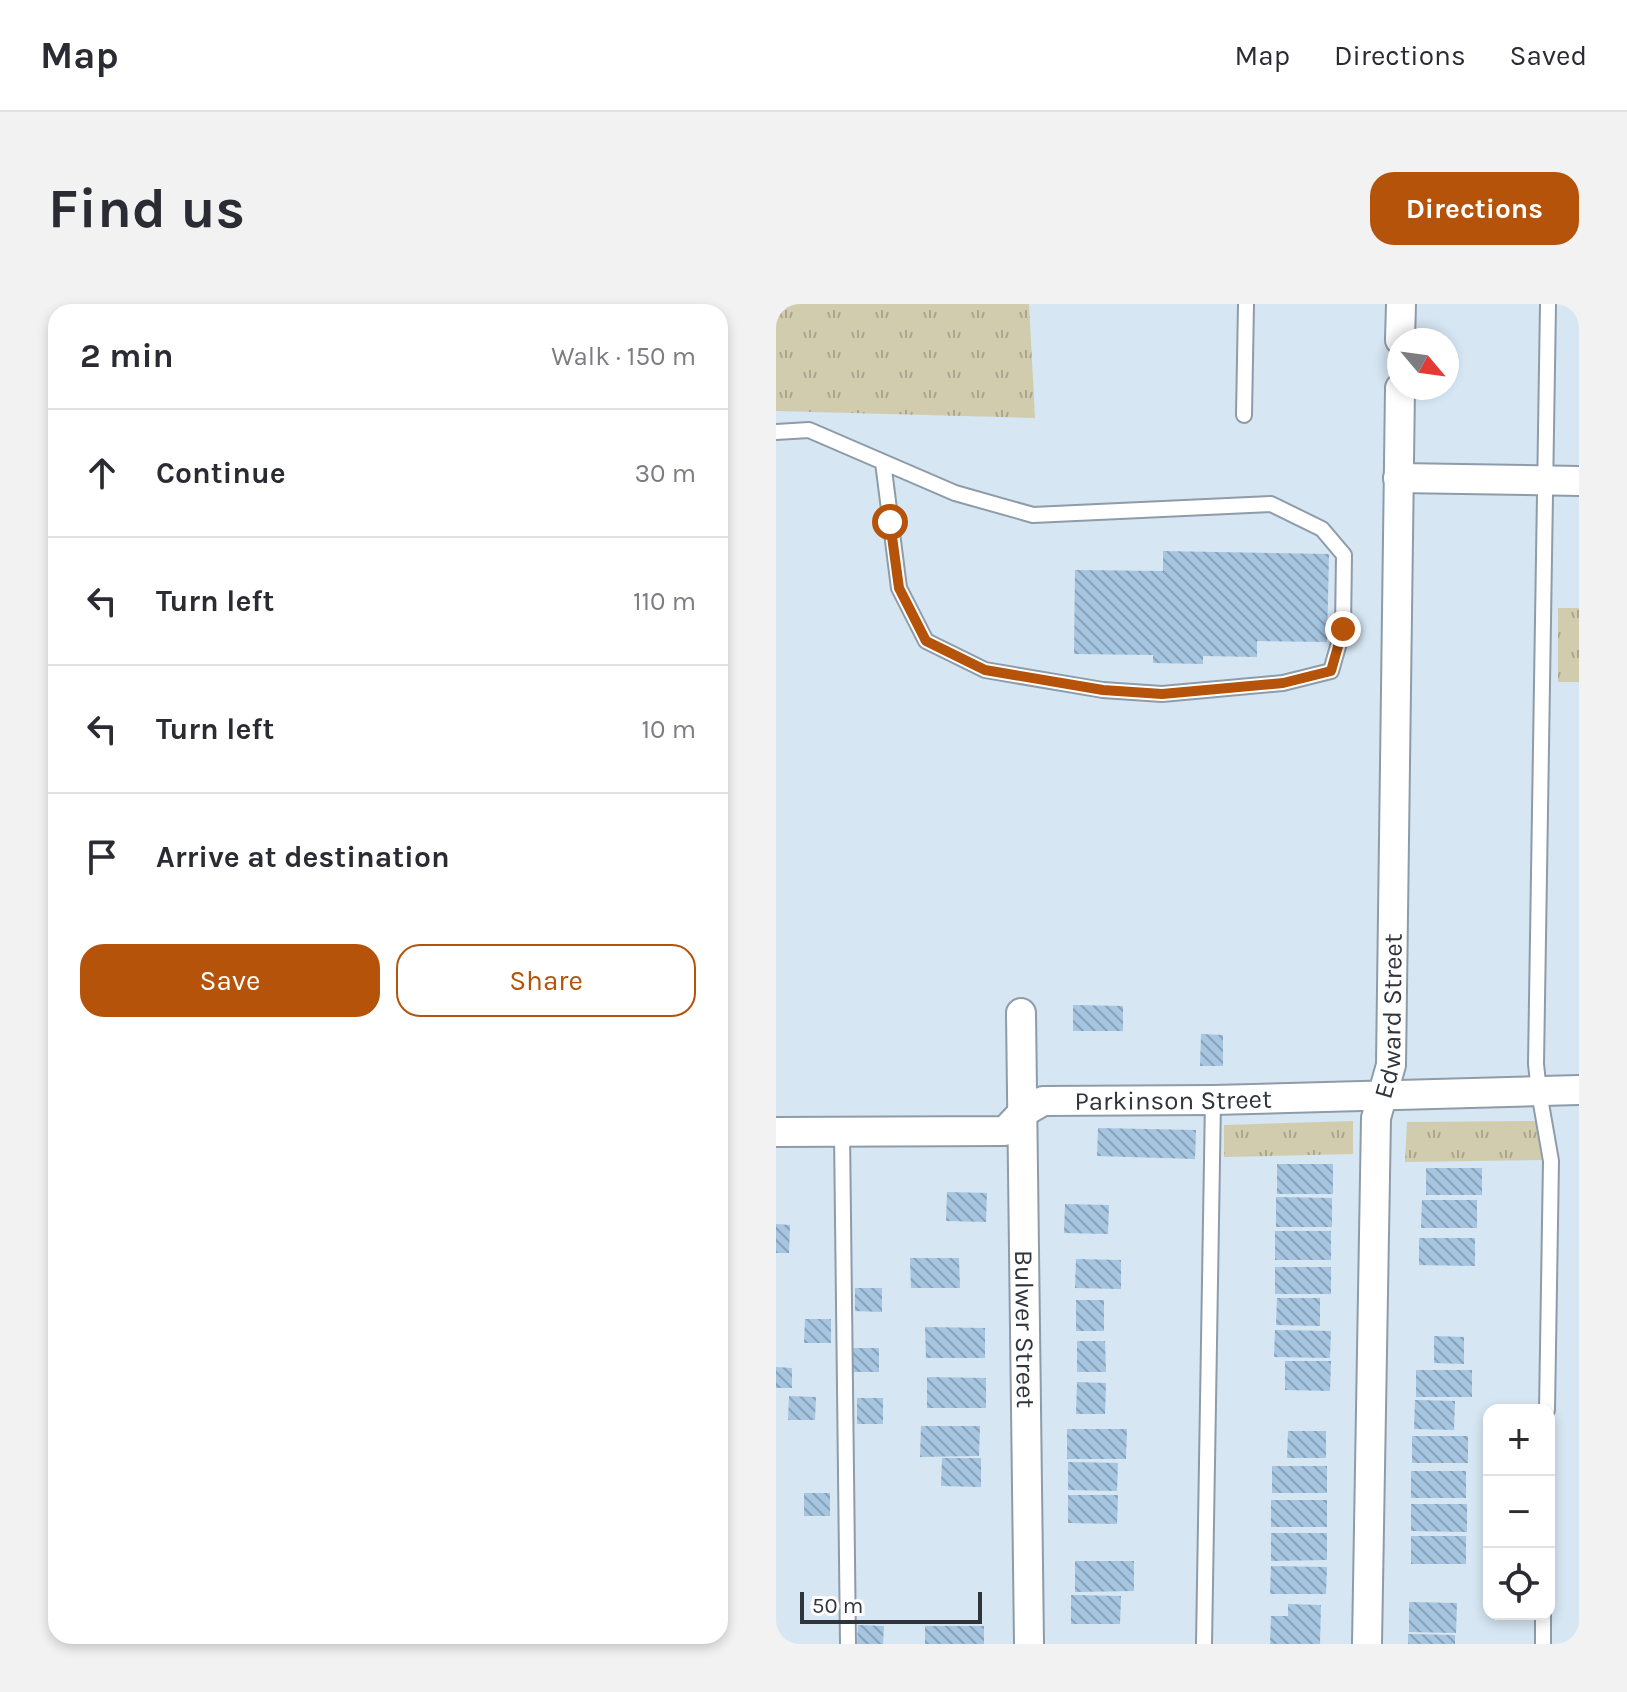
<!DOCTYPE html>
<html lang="en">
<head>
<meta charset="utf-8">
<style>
  :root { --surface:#fff; --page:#f2f2f3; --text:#2b2b33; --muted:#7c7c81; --line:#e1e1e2; --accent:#b45309 }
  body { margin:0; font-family:Karla,sans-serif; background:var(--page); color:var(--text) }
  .controls { position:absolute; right:24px; bottom:24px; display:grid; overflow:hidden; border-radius:16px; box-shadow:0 4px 12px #0003 }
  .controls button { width:72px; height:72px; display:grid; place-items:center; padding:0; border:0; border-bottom:2px solid var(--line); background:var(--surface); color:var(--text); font:40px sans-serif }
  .compass { position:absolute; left:611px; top:24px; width:72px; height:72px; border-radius:50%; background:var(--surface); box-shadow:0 4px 12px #0003; rotate:119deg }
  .scale { position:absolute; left:24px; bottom:20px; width:182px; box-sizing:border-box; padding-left:8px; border:4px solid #2f353b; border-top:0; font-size:22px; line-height:28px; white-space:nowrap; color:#2f353b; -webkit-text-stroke:6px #fff; paint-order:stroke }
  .stop { position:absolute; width:24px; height:24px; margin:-18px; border:6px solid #b45309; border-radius:50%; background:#fff }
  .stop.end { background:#b45309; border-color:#fff; box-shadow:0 2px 8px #0008 }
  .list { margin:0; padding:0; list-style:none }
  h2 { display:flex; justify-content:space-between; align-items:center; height:104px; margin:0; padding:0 32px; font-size:34px }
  h2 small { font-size:26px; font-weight:400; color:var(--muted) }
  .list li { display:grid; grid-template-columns:52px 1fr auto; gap:24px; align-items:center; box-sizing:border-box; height:128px; padding:0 32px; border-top:2px solid var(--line) }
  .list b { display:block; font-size:30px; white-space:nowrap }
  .list em { font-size:26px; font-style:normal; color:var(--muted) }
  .actions { display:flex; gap:16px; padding:24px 32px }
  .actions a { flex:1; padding:18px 0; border:2px solid var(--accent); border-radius:24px; text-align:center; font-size:28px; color:var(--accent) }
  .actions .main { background:var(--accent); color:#fff }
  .icon { flex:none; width:44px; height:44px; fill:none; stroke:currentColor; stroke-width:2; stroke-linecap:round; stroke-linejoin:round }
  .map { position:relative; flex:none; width:803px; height:1340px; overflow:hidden; border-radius:24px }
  header { display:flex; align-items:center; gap:48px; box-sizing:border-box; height:112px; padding:0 40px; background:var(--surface); border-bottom:2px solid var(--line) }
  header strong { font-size:38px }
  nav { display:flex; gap:44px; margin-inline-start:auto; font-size:28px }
  .intro { display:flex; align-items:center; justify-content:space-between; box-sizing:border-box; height:192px; padding:0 48px }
  h1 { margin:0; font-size:56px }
  .button { padding:20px 36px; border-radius:24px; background:var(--accent); color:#fff; font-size:28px; font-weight:700 }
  main { display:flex; gap:48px; padding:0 48px }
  aside { flex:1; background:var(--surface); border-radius:24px; box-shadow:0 4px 12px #0003 }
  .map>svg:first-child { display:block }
</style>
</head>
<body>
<header>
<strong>Map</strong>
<nav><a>Map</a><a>Directions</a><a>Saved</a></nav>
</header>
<div class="intro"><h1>Find us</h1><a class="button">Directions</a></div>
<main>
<aside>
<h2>2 min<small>Walk · 150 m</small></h2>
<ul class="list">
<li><svg class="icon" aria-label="ahead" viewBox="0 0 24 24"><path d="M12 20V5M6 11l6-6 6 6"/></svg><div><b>Continue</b></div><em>30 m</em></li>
<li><svg class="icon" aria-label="left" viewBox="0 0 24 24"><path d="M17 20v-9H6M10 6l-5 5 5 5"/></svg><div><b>Turn left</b></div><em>110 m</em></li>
<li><svg class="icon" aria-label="left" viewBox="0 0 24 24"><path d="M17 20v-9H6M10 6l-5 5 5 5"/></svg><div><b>Turn left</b></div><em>10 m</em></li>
<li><svg class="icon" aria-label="arrive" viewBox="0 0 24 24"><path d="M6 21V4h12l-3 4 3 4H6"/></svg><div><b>Arrive at destination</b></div></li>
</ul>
<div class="actions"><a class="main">Save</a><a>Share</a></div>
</aside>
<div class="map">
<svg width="803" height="1340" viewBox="0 0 803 1340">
  <defs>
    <pattern id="grass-tufts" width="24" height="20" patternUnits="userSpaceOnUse" patternTransform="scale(2)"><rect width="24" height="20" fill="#d2ccae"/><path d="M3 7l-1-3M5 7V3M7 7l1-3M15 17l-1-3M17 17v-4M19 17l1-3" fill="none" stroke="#aba68f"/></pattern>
    <pattern id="building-back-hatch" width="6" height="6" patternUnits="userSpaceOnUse" patternTransform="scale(2)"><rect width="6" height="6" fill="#a5c5e0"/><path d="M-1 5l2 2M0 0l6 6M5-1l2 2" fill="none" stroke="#87a1b7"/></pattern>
  </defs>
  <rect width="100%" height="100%" fill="#d6e6f3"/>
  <g fill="url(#grass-tufts)">
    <polygon points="0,0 253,0 259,114 0,107"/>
    <rect x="782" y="304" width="21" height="74"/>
    <polygon points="577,817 577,850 448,853 448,821"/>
    <polygon points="763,817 766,856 629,858 631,818"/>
  </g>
  <g fill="url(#building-back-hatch)">
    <polygon points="387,247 553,250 551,338 481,337 481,353 427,352 427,360 377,359 377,351 298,350 299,266 387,267"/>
    <polygon points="297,701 347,702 347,727 297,727"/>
    <polygon points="425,730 447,731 447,762 424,762"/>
    <polygon points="322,824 420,826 419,855 321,852"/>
    <rect x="501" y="860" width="56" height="30"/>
    <rect x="650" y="864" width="56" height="27"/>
    <polygon points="171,888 211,889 210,918 170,917"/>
    <polygon points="500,893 556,894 556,923 500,923"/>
    <polygon points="646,896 701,896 701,924 645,924"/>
    <polygon points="289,900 333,901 332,930 288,929"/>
    <polygon points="0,920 14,921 13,949 0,949"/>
    <rect x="499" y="927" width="56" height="29"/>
    <polygon points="643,934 699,934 699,962 643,961"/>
    <polygon points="134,954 183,954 184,984 135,984"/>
    <polygon points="300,955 345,956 345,985 299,984"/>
    <rect x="499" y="963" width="56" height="27"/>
    <polygon points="79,984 106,984 106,1008 79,1007"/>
    <polygon points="501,994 544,994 544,1022 500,1021"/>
    <rect x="300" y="996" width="28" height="31"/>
    <polygon points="29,1015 55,1015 55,1039 28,1039"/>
    <polygon points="149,1023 209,1024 209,1054 150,1054"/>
    <polygon points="499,1026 555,1027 554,1054 498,1053"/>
    <polygon points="658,1032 688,1033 688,1060 658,1059"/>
    <polygon points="301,1037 329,1037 330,1068 301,1068"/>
    <polygon points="77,1044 103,1044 103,1068 76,1068"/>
    <polygon points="509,1057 555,1057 554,1087 509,1086"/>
    <polygon points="0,1063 16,1064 16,1084 0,1084"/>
    <rect x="640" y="1066" width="56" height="27"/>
    <polygon points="151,1073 210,1074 210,1104 151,1104"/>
    <polygon points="301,1078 330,1079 329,1110 300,1110"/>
    <polygon points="13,1092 40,1093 39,1116 12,1116"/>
    <rect x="81" y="1094" width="26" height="26"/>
    <polygon points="639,1096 679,1097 678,1126 638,1125"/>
    <polygon points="145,1122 204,1122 203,1152 144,1153"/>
    <polygon points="291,1125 351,1125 350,1155 291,1155"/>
    <polygon points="512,1127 550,1127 550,1154 511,1154"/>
    <rect x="636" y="1132" width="56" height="27"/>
    <polygon points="166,1154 205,1154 205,1183 165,1182"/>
    <polygon points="292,1158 342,1159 341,1187 292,1186"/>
    <rect x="496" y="1162" width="55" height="27"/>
    <rect x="635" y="1167" width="55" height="27"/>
    <rect x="28" y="1189" width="26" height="23"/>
    <polygon points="292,1191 342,1191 341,1220 292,1219"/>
    <rect x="495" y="1196" width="56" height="27"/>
    <polygon points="635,1200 691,1200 691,1228 635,1227"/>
    <polygon points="495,1229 551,1229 551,1256 495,1257"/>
    <rect x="635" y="1232" width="55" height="28"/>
    <polygon points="299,1257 358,1257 358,1287 299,1288"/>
    <polygon points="495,1262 551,1263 550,1290 494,1290"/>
    <polygon points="295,1291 345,1292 344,1320 295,1320"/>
    <polygon points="633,1298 681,1299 680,1329 633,1328"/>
    <polygon points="512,1300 545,1301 544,1340 494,1340 495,1312 512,1312"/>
    <polygon points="82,1321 108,1322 107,1340 81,1340"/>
    <rect x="149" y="1322" width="59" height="18"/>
    <polygon points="632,1330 679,1331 679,1340 632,1340"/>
  </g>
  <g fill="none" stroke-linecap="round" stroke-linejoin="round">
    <g stroke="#8d9ca8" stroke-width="18">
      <g id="lane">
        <polyline points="468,111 470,0"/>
        <polyline points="0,128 33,126 179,189 257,211 495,200 546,225 568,251 567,325 555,367 507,379 386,390 327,386 209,366 150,337 123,284 107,158"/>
        <polyline points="66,828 72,1340"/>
        <polyline points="771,1106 775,857 763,788 760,760 772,0"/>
        <polyline points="428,1340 437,796"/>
        <polyline points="767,1340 767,1310"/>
      </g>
    </g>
    <g stroke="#8d9ca8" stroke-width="32">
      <g id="street">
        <polyline points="624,36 625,0"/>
        <polyline points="622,174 803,177"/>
        <path id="s1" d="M245 709 253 1340"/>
        <path id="s2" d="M0 828 229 827 246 809 267 797 437 796 803 786"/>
        <path id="s3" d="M591 1340 600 814 615 761 624 84"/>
      </g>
    </g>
    <use href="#lane" stroke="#fff" stroke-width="14"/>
    <use href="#street" stroke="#fff" stroke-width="28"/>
  </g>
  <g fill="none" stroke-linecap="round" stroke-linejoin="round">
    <polyline stroke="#b45309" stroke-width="10" points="114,218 123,284 150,337 209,366 327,386 386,390 507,379 555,367 567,325"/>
  </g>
  <g text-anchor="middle" stroke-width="7" stroke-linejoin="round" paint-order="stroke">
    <g font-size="26" fill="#2f353b" stroke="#fff">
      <text dy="9" stroke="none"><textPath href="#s3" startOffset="630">Edward Street</textPath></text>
      <text dy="9" stroke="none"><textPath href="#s2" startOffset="408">Parkinson Street</textPath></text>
      <text dy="9" stroke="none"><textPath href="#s1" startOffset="316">Bulwer Street</textPath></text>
    </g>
  </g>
</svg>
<div class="controls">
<button>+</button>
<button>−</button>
<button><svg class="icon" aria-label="locate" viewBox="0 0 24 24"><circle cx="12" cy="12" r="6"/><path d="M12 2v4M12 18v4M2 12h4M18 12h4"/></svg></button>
</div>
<svg class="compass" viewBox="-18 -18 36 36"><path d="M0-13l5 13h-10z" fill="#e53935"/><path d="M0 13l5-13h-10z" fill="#7c7c81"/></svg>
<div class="scale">50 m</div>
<div class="stop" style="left:114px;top:218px"></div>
<div class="stop end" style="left:567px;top:325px"></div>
</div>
</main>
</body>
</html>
